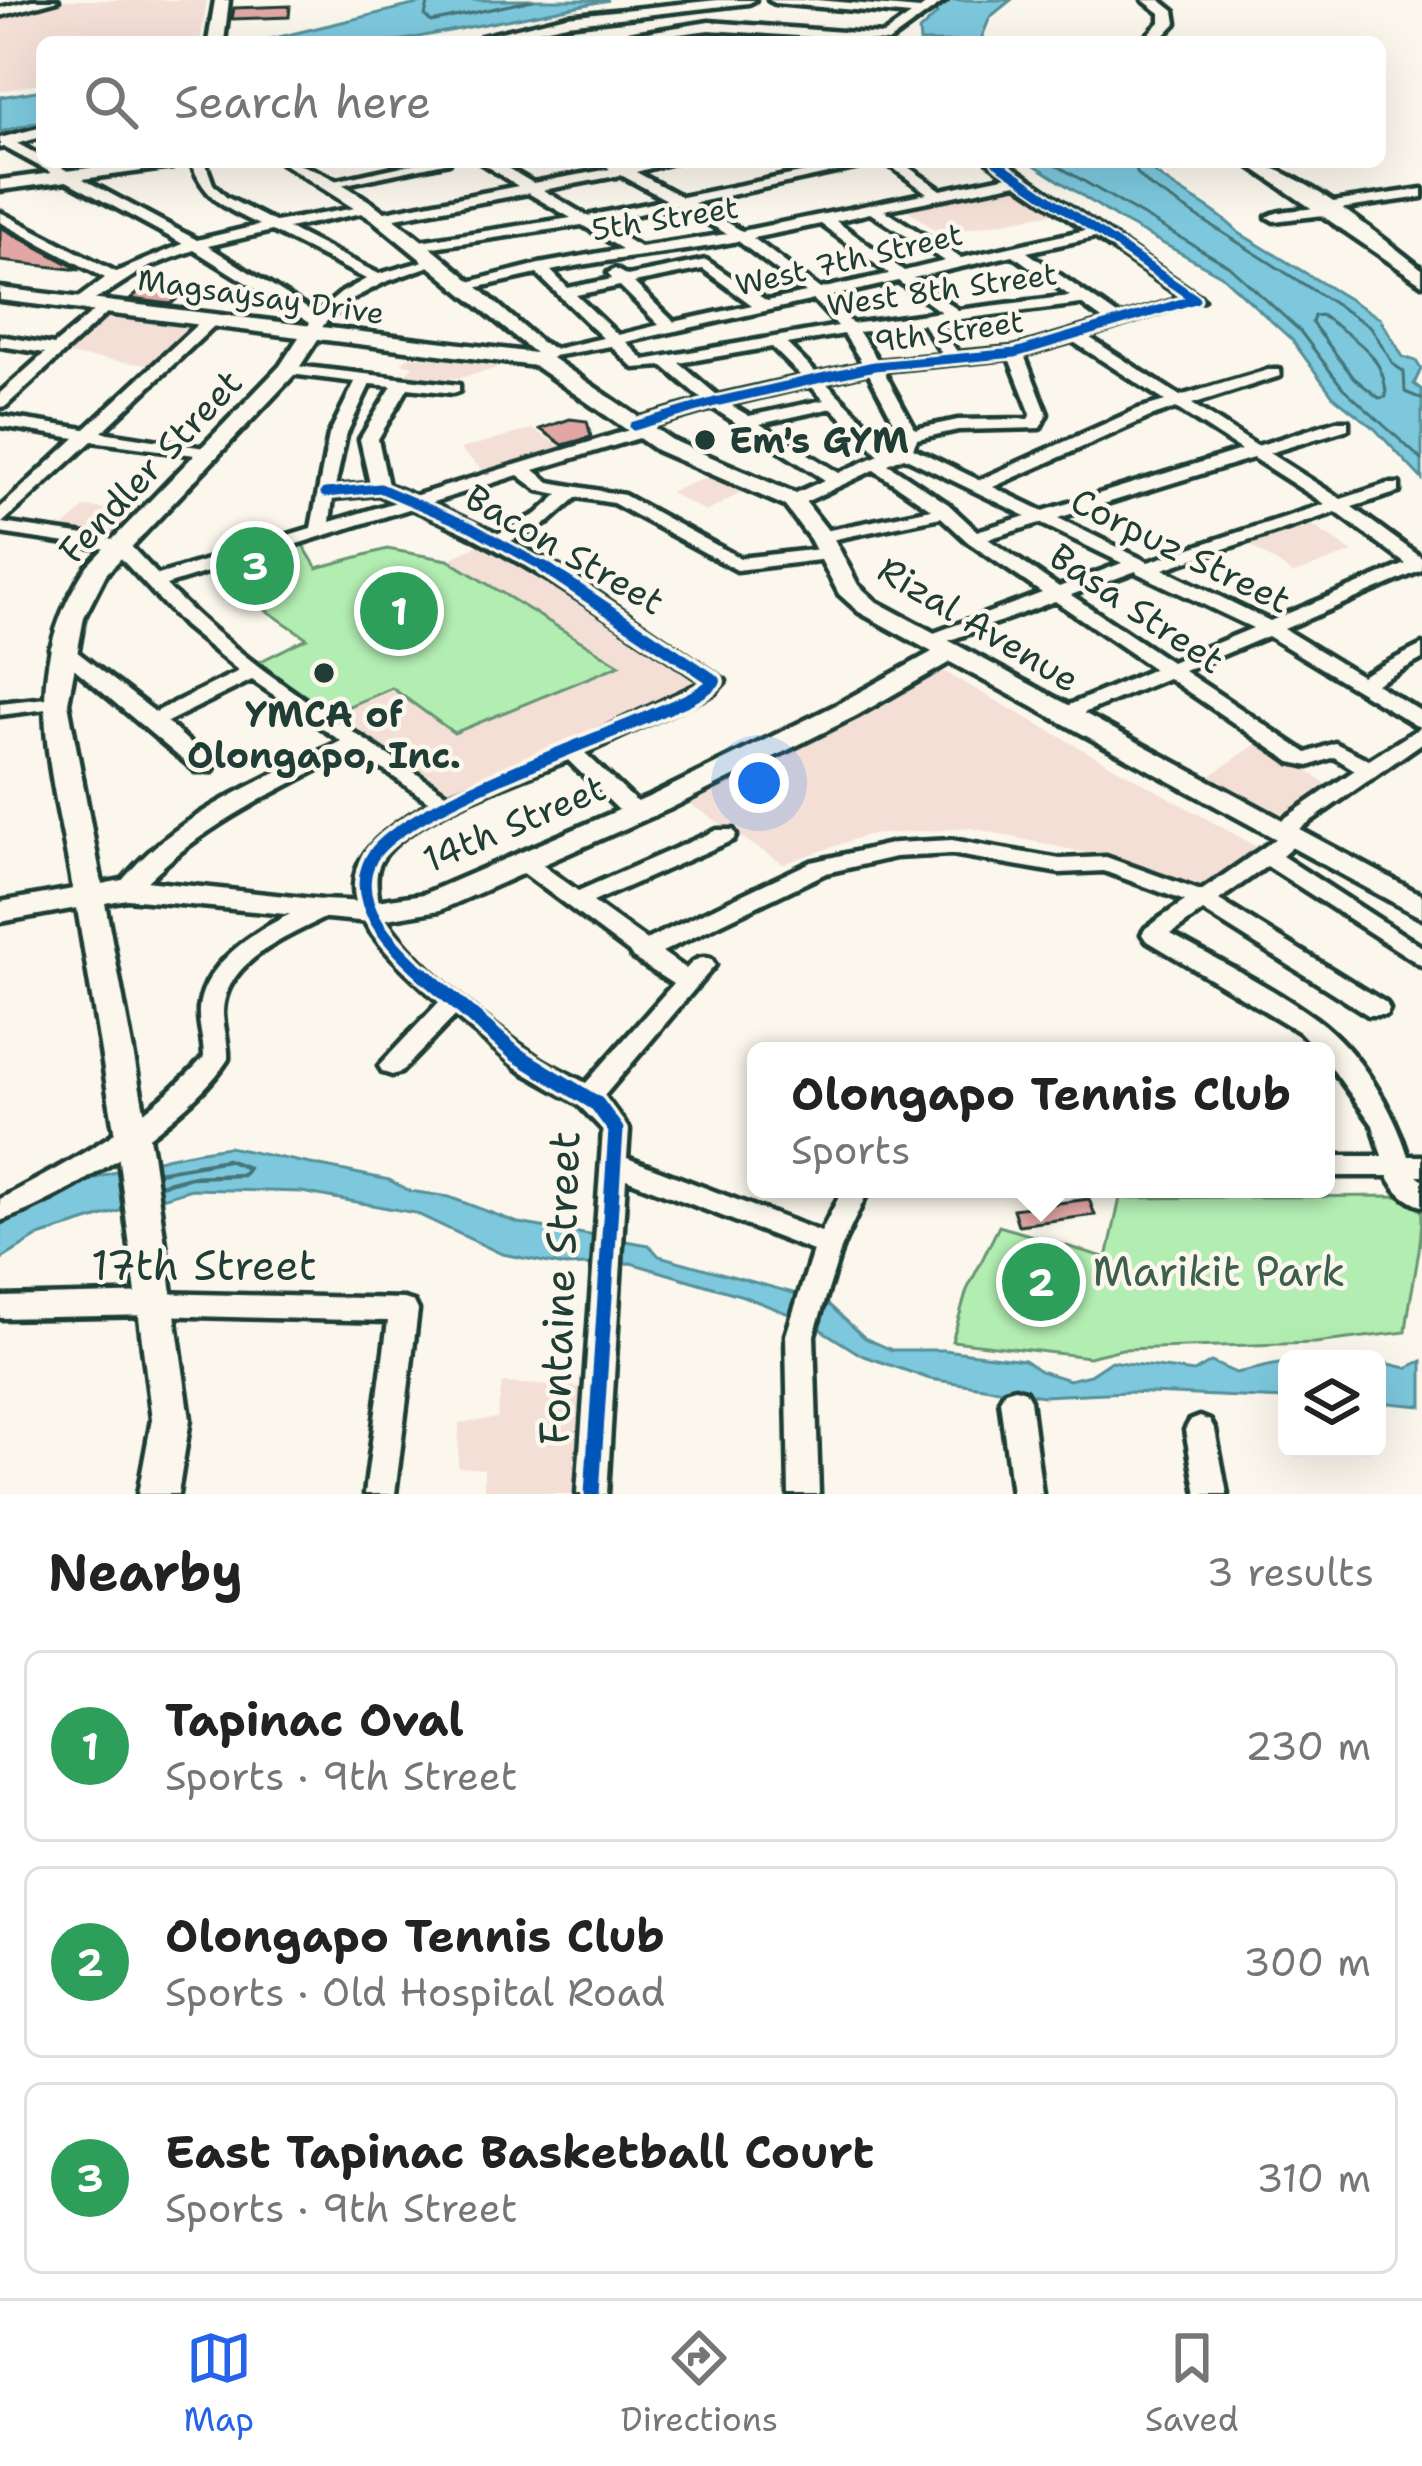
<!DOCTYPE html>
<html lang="en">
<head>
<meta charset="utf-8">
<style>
  :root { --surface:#fff; --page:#f6f6f6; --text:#222; --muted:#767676; --line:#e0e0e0; --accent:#2563eb }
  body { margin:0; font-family:"Shantell Sans",sans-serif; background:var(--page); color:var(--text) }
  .controls { position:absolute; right:36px; bottom:36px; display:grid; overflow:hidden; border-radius:18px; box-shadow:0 12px 48px #0002 }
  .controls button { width:108px; height:108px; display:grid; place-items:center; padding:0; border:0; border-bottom:3px solid var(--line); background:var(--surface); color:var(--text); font:60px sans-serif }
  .you { position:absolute; left:759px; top:783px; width:42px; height:42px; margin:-30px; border:9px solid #fff; border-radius:50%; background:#1a73e8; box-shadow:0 0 0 18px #1a73e833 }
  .badge { display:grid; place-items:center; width:78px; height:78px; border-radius:50%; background:var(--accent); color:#fff; font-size:39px; font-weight:700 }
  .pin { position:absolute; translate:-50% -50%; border:6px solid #fff; box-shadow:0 3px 12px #0006 }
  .popup { position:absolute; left:747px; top:1042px; width:588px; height:156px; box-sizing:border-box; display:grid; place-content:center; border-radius:18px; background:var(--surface); filter:drop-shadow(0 3px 9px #0005); font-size:39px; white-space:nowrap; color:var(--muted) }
  .popup b { font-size:45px; color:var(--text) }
  .popup::after { content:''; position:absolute; left:50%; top:100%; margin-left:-24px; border:24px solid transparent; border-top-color:var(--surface) }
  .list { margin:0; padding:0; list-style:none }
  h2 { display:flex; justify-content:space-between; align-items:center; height:156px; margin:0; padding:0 48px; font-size:51px }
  h2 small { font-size:39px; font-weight:400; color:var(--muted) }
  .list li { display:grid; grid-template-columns:78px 1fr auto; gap:36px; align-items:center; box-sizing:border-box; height:192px; margin:0 24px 24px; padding:0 24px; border:3px solid var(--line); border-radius:18px }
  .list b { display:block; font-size:45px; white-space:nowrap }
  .list p { margin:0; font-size:39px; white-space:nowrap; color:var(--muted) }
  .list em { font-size:39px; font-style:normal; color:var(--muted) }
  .icon { flex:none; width:66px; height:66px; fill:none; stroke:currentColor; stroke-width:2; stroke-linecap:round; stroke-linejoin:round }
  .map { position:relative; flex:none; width:1422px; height:1494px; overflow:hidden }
  .search { position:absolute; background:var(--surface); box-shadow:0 12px 48px #0002; left:36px; right:36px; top:36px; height:132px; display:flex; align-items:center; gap:30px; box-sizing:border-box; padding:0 42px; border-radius:18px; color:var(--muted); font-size:45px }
  .sheet { height:804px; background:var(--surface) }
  nav { display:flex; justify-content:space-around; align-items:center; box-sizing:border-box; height:168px; border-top:3px solid var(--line); background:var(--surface); font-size:33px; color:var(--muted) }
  nav a { display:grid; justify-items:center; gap:6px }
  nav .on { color:var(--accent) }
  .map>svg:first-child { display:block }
</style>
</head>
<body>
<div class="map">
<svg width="1422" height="1494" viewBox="0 0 1422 1494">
  <rect width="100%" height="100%" fill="#fbf7ec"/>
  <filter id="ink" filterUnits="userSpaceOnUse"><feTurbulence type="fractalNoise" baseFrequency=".00833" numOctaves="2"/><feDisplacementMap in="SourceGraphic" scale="24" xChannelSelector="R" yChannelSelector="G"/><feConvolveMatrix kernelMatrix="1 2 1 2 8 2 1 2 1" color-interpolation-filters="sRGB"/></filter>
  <g filter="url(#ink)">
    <g fill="#f4dfd7">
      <polygon points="65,0 207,0 200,42 42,42 42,82 0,92 0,16"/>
      <polygon points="1017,179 1064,211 940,234 899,204"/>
      <polygon points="109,312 200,325 157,366 61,354"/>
      <polygon points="409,357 490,360 498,368 460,378 388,379 387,375 405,375 413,366 401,363"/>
      <polygon points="532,429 568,450 488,475 460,449"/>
      <polygon points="711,476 744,491 706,512 669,492"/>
      <polygon points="85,507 144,512 118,537 61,530"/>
      <polygon points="1303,519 1353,552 1293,574 1243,540"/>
      <polygon points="487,541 662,647 709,683 452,800 328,715 392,687 618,664 448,560"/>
      <polygon points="934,666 1259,848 1196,896 1100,856 971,828 867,835 783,864 687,802"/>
      <polygon points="1262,740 1328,785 1280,824 1201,782"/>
      <polygon points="502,1383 584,1387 579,1494 484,1494 484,1469 458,1467 459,1423 497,1418"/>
    </g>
    <g fill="#b2edb2" stroke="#689573" stroke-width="3">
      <polygon points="301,542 317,568 387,549 448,560 620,665 454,733 392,688 328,715 259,662 307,638 226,583 212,565"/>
      <path d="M1400 1196 1422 1211C1422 1253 1410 1290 1406 1332L1315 1343 1122 1349 1089 1357 952 1341 967 1290 999 1226 1107 1258 1120 1198Z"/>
    </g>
    <g fill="#7dc8dd" stroke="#579099" stroke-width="3">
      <polygon points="434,0 609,0 393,42 258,42"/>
      <polygon points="943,0 1011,0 990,17 980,42 920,42 919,31 937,14 935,4"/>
      <polygon points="42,90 42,121 0,132 0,97"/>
      <path d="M1030 162H1142C1171 190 1211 204 1239 233L1380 318 1403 357 1416 361 1421 369 1414 384 1422 390V479L1375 429 1333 396 1292 340 1221 275 1120 220Z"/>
      <path d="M228 1147 389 1180 410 1191 449 1197 518 1223 649 1245 659 1256 826 1302 865 1338 892 1350H944L1024 1360 1040 1371 1069 1380 1090 1375 1111 1361 1194 1372 1211 1362 1236 1373 1287 1362V1399L1127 1392 1043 1396 930 1379 861 1355 807 1321 743 1296 631 1263 565 1266 502 1254 415 1213 302 1192 191 1189 39 1236 0 1260V1225C67 1182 149 1157 228 1147Z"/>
      <polygon points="1377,1361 1406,1368 1422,1361 1422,1406 1377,1402"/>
    </g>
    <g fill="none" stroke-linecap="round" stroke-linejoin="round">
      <g stroke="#457578" stroke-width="3">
        <polyline points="429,0 425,16 431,22 533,0"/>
        <polyline points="1051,162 1229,266 1300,331 1343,388 1422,460"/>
        <polyline points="1135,162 1137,173 1151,187 1371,327 1393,364 1404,372 1405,392 1422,399"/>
        <path d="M1321 315C1352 337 1386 355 1386 397L1379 398 1354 378 1312 323 1314 316Z"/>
      </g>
      <polyline stroke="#457578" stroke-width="4.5" points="158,1172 227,1160 248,1168 243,1175 190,1177 160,1185"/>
    </g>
    <g fill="#e2a7a5" stroke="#1f3d34" stroke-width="3">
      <polygon points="290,6 289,17 232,19 234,8"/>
      <polygon points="0,227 80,270 0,261"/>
      <polygon points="150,283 171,286 167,290 184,293 171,304 131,299"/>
      <polygon points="570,419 587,421 591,437 563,445 540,429"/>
      <polygon points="286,552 295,567 226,583 220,573"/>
      <polygon points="1089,1199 1095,1215 1018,1225 1013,1209"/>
    </g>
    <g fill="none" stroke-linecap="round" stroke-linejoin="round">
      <g stroke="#1f3d34" stroke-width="9">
        <g id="minor">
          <polygon points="717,0 755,0 749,3 567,24 499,38 504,42 488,42 481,37 567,16"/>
          <polygon points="769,0 817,0 920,9 932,0 946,0 888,42 709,30 618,42 586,42 709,22 883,35 911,15 775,3"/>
          <path d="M0 139H9L42 157V162H51L197 240 260 225C224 207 206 201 191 162H205L213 184 226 197 275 222 372 205V211L288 228 379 274 431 259 438 263 385 282 352 299 325 323 316 337 310 339 302 334 310 323 194 250C179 255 163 261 149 267 129 276 90 308 74 307V301L105 278 0 222V212L116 272 183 244 0 145ZM272 231 366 279 341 293 316 314 208 246Z"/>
          <polygon points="421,162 449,162 327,188 320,184"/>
          <path d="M480 162H497L533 183 610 169 601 162 625 166 673 162 636 172 682 197 855 162H882L694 203 742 231 927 193 885 162H901L941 190 1008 176 989 162H1005L1203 299 1087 336 1180 396 1268 370H1280V376L1192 404 1257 446 1336 421H1348V429L1269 453 1341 499 1387 484H1399V492L1352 507 1422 558V570L1284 629 1361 676 1422 645V659L1376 684 1422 712V743L1295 832 1303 838 1282 856 1422 947V966L1267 866 1219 900 1386 1003 1389 1009 1386 1015H1368L1203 911 1171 934C1218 961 1271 986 1316 1019 1358 1050 1393 1107 1408 1156H1422V1176H1417L1422 1180V1206C1408 1202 1394 1190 1388 1176H1326V1156H1382L1373 1125 1326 1060V1051H1318L1300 1032 1146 940 1142 934 1146 928 1185 901 1104 871 1060 873 952 854 895 857 826 873 662 952 686 969C694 960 699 956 711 959L715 965 604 1096 629 1130 627 1158 821 1232 843 1189H869L842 1246 814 1335 819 1494H789L786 1335 813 1251 626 1179 607 1494H577L603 1130 576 1102 521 1071 455 1016 401 1072 392 1075 383 1072 379 1066 439 1002C355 927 303 871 431 803L355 750C275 792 196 827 135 894H119L116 889C169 815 263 781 341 741L252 680 167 722 215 766 212 771H196L50 648 53 644H67L155 712 239 671 184 626 113 550 0 533V508L75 438 0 426V416L85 429 203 319H215V325L102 432 211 449 217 450V458L92 441 2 523 126 541 158 575 311 528 329 435 355 382 282 373V367L288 365 459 385V391L453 393 408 388 378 439 388 485 414 496 629 430 626 426 628 422 703 400 663 366 634 368 611 346 542 358V352L603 338 537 274 461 291 453 286 539 264 622 249 582 225 413 250 406 246 413 242 571 218 528 193 380 221 373 217 380 213 518 186ZM621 175 667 200 587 216 543 190ZM1017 183 1086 230 961 258 884 210ZM678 206 727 234 640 247 598 222ZM870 213 945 261 904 271 836 221ZM821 224 889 274 820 289 753 238ZM1095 237 1183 298 1120 317 1027 252ZM738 241 806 293 767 301 706 260 627 276 615 269 608 273 612 279 568 288 551 271C613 257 676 254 738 241ZM1013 255 1070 296 958 310 913 278ZM703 269 752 305 674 322 634 283ZM898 281 941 312 852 324 828 297ZM620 286 659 325 618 335 576 295ZM814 300 838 326 644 360 626 342ZM1081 304 1105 321 1014 348 958 353 937 322ZM923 324 943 355 878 361 859 332ZM844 334 863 364 817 374 787 344ZM1072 341 1165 401 1138 409 979 480 913 448 917 439 958 430 1040 428 1047 414 1024 355ZM772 347 802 377 718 396 679 363ZM1009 358 1031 414 1028 419 958 420 915 429 883 370ZM868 372 901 435 893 449 825 382ZM370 384 392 386 360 439 370 484 335 487 346 435ZM810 385 824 400 749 416 729 404ZM713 408 825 480 787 497V505H799L874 470 931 509 815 533 812 537 815 541 821 542 941 517 968 542 1042 593 923 637 920 641 923 645H937L1055 601 1154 669 1055 711 1052 715 1055 719H1069L1168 678 1291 762 1309 766 1334 757 1355 770 1272 827 1269 832 1277 838 1201 891 1106 857 1060 859 952 840 895 843 811 862 646 940 593 902 733 840 736 835 733 830H717L578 891 534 859H518L515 864 518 869 629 952 633 958 673 984 586 1083C569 1074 552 1067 537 1057 493 1027 415 964 387 921 377 906 372 874 382 859 408 817 522 779 568 760L628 819H644L647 814 644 809 585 753 714 693 725 681 565 571 511 541 549 522 577 497 613 503 737 570 836 558 838 554 836 550 829 548 740 558 624 495 549 482 534 470 649 435 651 431 648 427ZM832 408 879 455 839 473 760 424ZM1176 408 1241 450 1043 511 993 487 1150 417ZM904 457 1026 516 977 531 948 504 888 464ZM1253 458 1325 504 1148 562 1058 518ZM518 475 538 490 559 494 537 514 497 534 430 503ZM378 494 396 502 330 522 333 498ZM412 508C517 553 608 618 703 682L576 742 448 795C352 729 247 670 166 585ZM1336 512 1406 564 1270 621 1163 569ZM1040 523 1122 563 1059 587 988 539ZM1136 571 1137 573 1253 628 1171 662 1071 595ZM1268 636 1415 725 1421 727 1369 760 1335 743 1307 753 1184 671Z"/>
          <path d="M1422 189V197L1339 209 1332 214 1274 221 1267 217C1284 207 1310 213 1326 203Z"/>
          <polygon points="105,302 110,304 110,310 6,406 0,407 0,393 45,353 0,346 0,336 54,345"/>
          <polygon points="55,697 65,703 62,707 0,715 0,703"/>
          <path d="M322 902 330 905 334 910 330 915C290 936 225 959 223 1012 223 1028 229 1043 228 1059 191 1118 66 1200 0 1221V1199C75 1160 147 1120 204 1057 204 1041 198 1025 199 1009 204 956 276 916 322 902Z"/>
          <polygon points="154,1293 404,1299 414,1302 418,1310 395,1494 365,1494 388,1321 154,1315 0,1318 0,1298 3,1297"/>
          <polygon points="1015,1388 1025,1391 1030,1400 1042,1494 1012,1494 1000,1400 1005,1391"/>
          <polygon points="1200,1417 1210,1421 1215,1430 1227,1494 1197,1494 1185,1430 1190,1421"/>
        </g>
      </g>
      <g stroke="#1f3d34" stroke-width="9">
        <g id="major">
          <polygon points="32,0 58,0 0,16 0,8"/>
          <polygon points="215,0 229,0 224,42 208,42"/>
          <polygon points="1143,0 1160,0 1174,11 1176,23 1158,42 1141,42 1160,22 1160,13"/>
          <polygon points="42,127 42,137 0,148 0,138"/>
          <polygon points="133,162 181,162 172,167 0,190 0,180"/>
          <path d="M281 162C347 162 487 297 541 342L557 350 552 358 672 440 801 496 833 537 858 585 877 602 1422 895V918L950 662 856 716 669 809 440 910 369 922 127 899 105 903 152 1153 190 1419 178 1494H138L152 1419 118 1153 77 908 0 922V902L73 889C53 771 15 672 88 565L280 366 299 337 0 300V288L535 353 374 221ZM318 339 535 366 656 450 785 506 810 539 839 594 859 612 932 652 838 704 649 797 424 894 369 902 322 900 127 879 102 884 68 703 84 617 106 574 295 374Z"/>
          <path d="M1244 162C1292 162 1382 238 1422 269V284Z"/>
        </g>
      </g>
      <use href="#minor" fill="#fbf7ec" fill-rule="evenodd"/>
      <use href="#major" fill="#fbf7ec" fill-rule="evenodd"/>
      <g stroke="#fbf7ec" stroke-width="12">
        <polyline id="cycleway-far3" points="996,162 1126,251"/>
      </g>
      <g stroke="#fbf7ec" stroke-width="15">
        <g id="cycleway-far2">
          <polyline points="634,426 715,402 874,366 1015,353 1195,299 1121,248"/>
          <polyline points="325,493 380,488 471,527 549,570"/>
        </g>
      </g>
      <g stroke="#fbf7ec" stroke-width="20">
        <path id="cycleway-far1" d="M426 977C396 949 347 905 371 859 397 809 592 742 650 716 671 706 698 698 715 681L544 567"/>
      </g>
      <g stroke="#fbf7ec" stroke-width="22">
        <polyline id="cycleway" points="423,974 517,1055 597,1104 616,1130 592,1494"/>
      </g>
      <use href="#cycleway-far3" stroke="#0057b8" stroke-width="8"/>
      <use href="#cycleway-far2" stroke="#0057b8" stroke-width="9"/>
      <use href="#cycleway-far1" stroke="#0057b8" stroke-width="12"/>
      <use href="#cycleway" stroke="#0057b8" stroke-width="15"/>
    </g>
  </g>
  <g fill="#1f3d34" stroke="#fbf7ec" stroke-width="4.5">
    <circle cx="705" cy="440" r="12"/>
    <circle cx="324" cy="673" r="12"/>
  </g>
  <g text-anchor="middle" stroke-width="9" stroke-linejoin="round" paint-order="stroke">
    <g font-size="30" fill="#1f3d34" stroke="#fbf7ec">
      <text transform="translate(665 219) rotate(-9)" y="10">5th Street</text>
      <text transform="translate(849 260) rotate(-13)" y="10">West 7th Street</text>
      <text transform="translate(942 290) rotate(-8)" y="10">West 8th Street</text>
      <text transform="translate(261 297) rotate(8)" y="10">Magsaysay Drive</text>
      <text transform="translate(949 332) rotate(-8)" y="10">9th Street</text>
    </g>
    <g font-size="36" font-weight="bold" fill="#1f3d34" stroke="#fbf7ec" text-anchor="start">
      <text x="729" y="453">Em's GYM</text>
      <text x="324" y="727" text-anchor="middle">YMCA of<tspan x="324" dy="41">Olongapo, Inc.</tspan></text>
    </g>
    <g font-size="36" fill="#1f3d34" stroke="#fbf7ec">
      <text transform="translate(150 466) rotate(-47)" y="13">Fendler Street</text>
      <text transform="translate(565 549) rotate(30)" y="13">Bacon Street</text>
      <text transform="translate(1181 550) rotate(26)" y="13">Corpuz Street</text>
      <text transform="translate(1137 608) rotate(34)" y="13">Basa Street</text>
      <text transform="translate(979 624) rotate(31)" y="13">Rizal Avenue</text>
      <text transform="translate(514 823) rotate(-23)" y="13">14th Street</text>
    </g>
    <g font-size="42" fill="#1f3d34" stroke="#fbf7ec">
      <text x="204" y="1280">17th Street</text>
      <text transform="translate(559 1288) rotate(-88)" y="15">Fontaine Street</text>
    </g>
    <g font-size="42" fill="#3c604d" stroke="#fbf7ec">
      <text x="1219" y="1286">Marikit Park</text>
    </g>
  </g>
</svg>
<div class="controls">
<button><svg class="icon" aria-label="layers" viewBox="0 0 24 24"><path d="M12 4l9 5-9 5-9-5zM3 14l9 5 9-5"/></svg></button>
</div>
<div class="you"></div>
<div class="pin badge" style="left:399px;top:611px;background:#2e9e5b">1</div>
<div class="pin badge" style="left:1041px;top:1282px;background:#2e9e5b">2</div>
<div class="popup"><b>Olongapo Tennis Club</b>Sports</div>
<div class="pin badge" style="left:255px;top:566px;background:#2e9e5b">3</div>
<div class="search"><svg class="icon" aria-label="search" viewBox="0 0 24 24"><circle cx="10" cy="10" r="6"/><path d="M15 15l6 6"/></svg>Search here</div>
</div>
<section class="sheet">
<h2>Nearby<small>3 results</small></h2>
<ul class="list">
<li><span class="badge" style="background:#2e9e5b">1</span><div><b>Tapinac Oval</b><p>Sports · 9th Street</p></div><em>230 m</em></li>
<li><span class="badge" style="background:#2e9e5b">2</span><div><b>Olongapo Tennis Club</b><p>Sports · Old Hospital Road</p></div><em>300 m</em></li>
<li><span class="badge" style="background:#2e9e5b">3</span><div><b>East Tapinac Basketball Court</b><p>Sports · 9th Street</p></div><em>310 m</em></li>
</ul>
</section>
<nav>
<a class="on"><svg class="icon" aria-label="map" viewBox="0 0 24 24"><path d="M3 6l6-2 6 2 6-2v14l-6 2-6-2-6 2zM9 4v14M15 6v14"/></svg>Map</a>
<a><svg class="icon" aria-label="directions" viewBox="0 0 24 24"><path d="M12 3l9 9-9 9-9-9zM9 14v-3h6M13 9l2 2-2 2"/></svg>Directions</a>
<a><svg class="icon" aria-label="saved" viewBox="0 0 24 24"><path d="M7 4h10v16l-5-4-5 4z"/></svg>Saved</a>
</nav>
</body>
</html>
